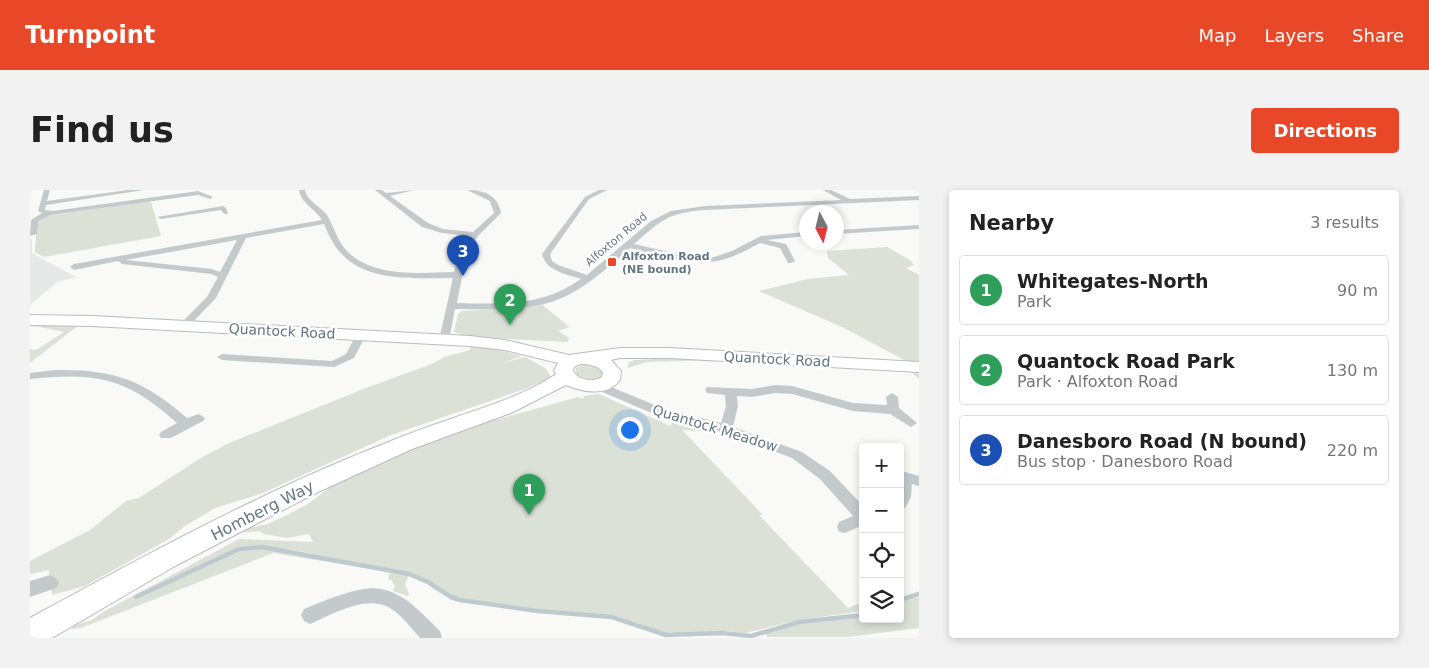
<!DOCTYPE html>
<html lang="en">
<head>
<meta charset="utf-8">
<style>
  :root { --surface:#fff; --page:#f2f2f2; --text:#222; --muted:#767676; --line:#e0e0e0; --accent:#e84828 }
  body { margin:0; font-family:"DejaVu Sans",sans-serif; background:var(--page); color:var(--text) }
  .controls { position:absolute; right:15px; bottom:15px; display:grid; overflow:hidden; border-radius:5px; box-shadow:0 2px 8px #0003 }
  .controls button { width:45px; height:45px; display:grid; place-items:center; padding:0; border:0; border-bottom:1px solid var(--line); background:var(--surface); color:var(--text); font:25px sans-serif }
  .compass { position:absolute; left:769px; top:15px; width:45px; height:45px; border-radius:50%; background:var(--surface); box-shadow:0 2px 8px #0003; rotate:173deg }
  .you { position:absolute; left:599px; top:239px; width:18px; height:18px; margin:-12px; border:4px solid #fff; border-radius:50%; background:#1a73e8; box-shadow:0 0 0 8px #1a73e833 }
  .badge { display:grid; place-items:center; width:32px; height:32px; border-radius:50%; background:var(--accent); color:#fff; font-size:16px; font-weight:700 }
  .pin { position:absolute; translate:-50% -41px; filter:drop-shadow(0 1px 2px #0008) }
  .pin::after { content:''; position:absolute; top:26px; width:18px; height:15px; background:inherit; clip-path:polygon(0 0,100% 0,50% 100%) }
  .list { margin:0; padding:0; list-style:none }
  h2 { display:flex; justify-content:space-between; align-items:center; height:65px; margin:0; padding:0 20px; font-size:21px }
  h2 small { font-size:16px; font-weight:400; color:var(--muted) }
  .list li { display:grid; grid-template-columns:32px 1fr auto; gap:15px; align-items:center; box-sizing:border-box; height:70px; margin:0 10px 10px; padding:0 10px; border:1px solid var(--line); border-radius:5px }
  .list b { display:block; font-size:19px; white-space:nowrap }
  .list p { margin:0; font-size:16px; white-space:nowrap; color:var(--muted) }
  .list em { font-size:16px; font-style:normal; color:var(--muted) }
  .icon { flex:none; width:28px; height:28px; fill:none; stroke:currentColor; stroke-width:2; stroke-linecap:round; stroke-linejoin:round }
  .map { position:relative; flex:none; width:889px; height:448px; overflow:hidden; border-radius:5px }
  header { display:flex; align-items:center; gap:30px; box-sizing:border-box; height:70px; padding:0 25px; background:var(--accent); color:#fff }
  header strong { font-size:24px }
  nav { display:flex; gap:28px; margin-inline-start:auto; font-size:18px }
  .intro { display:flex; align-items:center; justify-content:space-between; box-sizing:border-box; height:120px; padding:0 30px }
  h1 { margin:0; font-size:35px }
  .button { padding:12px 22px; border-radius:5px; background:var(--accent); color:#fff; font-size:18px; font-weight:700 }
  main { display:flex; gap:30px; padding:0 30px }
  aside { flex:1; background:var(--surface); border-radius:5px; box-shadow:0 2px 8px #0003 }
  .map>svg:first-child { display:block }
</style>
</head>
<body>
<header>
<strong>Turnpoint</strong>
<nav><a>Map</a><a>Layers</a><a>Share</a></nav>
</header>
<div class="intro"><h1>Find us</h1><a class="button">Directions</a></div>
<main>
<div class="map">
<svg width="889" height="448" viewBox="0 0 889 448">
  <rect width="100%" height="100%" fill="#f9f9f7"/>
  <polygon fill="#e7e9e8" points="0,49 2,49 2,63 46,87 27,92 0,115"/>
  <g fill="#dbe1d7">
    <polygon points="118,11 121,12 131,46 14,67 5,62 7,30 15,26"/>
    <polygon points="857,57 880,70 884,75 876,78 889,85 889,173 878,172 814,138 729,101 778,89 819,85 798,68 797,61"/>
    <polygon points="513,115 539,137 528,141 539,148 538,152 440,147 424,142 428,124 432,121 494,118"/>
    <polygon points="50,134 0,173 0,159 6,160 34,142 0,135"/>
    <polygon points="441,156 455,156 492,166 472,173 495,167 515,178 520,185 519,189 495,199 361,245 233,303 185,318 155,336 139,349 55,396 22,405 19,380 0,384 0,371 60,340 96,311 109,308 169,269 199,253 336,198 404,173 414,167 440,160"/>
    <polygon points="665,167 889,180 889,189 881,182 693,170 617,172 597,178 599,172 605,170"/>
    <path d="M556 174 568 177 573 182 572 188C562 191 555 191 546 185V178Z"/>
    <polygon points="569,204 640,236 643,232 680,239 674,241 652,240 733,325 729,325 818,418 833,412 833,421 768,430 712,444 700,441 642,444 629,442 611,434 584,425 516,420 428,408 419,404 406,394 384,384 269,361 231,356 212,356 196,363 106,406 106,408 215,358 233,358 290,367 293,370 349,378 379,385 375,394 379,404 378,406 363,401 365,396 362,392 362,390 358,390 360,382 243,363 51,438 41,439 43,436 62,430 73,422 209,349 283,352 279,344 257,348 234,344 230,341 208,343 212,339 238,334 257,325 278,314 303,295 388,255 433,239 548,207 554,209 553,206"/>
    <polygon points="889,407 889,438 818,447 737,447 736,443 768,434 825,427 833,427 833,429 870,429 870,413 879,409"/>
  </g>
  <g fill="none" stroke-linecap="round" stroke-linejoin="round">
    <g stroke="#bfcace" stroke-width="4.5">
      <polyline points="106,407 209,359 232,357 379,384 398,392 421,407 430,410 508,421 582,427 636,445 692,443 721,446 769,432 833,425"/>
      <polyline points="870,410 889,404"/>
    </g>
    <g stroke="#b8bdc0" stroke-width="2">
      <path id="primary" d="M0 125 62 126 440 146 475 150 539 165 590 158H640L889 172V182L640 168H590L581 170 591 181 590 190C578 207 552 202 536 195L481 223 382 259 286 303 145 376 22 448H0V428C105 371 209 314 319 268 351 255 384 241 418 230 454 217 494 206 526 184L524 181 528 173 475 160 440 156 62 136 0 135ZM550 174C560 174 566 175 573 182L572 187C562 193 549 190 543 181L544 177Z"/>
    </g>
    <g fill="#c4cacc" fill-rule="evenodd">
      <polygon points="14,0 20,0 17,11 98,0 114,0 16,15 15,20 23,21 168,1 183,7 180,9 168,5 20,25 8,31 7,44 0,46 1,30 12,23 8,21"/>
      <path d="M269 0H275C277 11 290 16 297 25 303 35 307 49 315 59 341 88 389 83 424 82L429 61 440 46 412 43 392 37 345 0H352L356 3 384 0 360 6 398 33 413 39 443 42 464 23 460 11 437 0C454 0 468 5 471 23L448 46 437 61 427 113C473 114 511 117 551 89 536 84 516 81 512 64L555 7 569 0H577L559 9 520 64 522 71 528 75 557 85 621 31 641 21 675 16 811 10 793 0H801L820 9 889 6V10L675 20C637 23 632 30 604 54L661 67 681 68 702 61 731 46 776 42V46L737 50 756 54 765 71 761 73H758L750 58 730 53C715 61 697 71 680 72 654 74 626 64 600 58 577 78 551 103 521 112 490 122 457 119 425 119L419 150 414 153 409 150 423 88C386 88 335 93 309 61 302 53 298 43 294 34L216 48 186 108 157 138 153 139 148 136 177 107 188 87 181 84 92 74 88 71 44 80 40 77 44 74 292 30C285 19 271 13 269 0ZM207 50 190 82 182 79 96 70Z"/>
      <polygon points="193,16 196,18 198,24 194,24 191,20 131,29 127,27"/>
      <polygon points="889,35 889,39 806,44 806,40"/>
      <polygon points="331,142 336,145 324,168 304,177 192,170 187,167 192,164 302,171 316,164 327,143"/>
      <path d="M25 180C84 179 113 190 157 228L169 224 175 228 173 231 141 248H131L129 245 131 242 147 233C97 188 67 182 0 189V183Z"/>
      <polygon points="569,192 632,218 691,233 696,216 695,205 677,203 675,200 677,197 722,199 746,195 762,196 823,213 857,215 856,207 862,203 868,207 869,218 887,233 881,237 860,224 823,221 762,204 746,203 722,207 707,206 708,216 703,237 772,262 800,281 833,316 833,335 815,343 809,342 807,337 809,332 823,326 790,289 762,268 692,242 624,224 565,199 563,196 565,193"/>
      <polygon points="875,282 889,286 889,296 882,294 881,307 875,318 870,320 870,283"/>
      <polygon points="20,385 26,388 29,393 26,398 0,407 0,391"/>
      <path d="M343 398C373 400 389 421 410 441L412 448H390C381 438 369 421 356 416 332 406 301 425 280 434L274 431 271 425 274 419C296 410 318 400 343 398Z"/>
    </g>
    <use href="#primary" fill="#fff" fill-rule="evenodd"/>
  </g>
  <rect fill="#e84828" stroke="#fff" stroke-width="2" x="577" y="67" width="10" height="10" rx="2.5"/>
  <g text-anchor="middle" stroke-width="5" stroke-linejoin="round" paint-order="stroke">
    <g font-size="11" fill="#637782" stroke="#fff">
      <text transform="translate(586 49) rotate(-40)" y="4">Alfoxton Road</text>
    </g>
    <g font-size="11" font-weight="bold" fill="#637782" stroke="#fff" text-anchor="start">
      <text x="592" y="70">Alfoxton Road<tspan x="592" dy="13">(NE bound)</tspan></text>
    </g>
    <g font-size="14" fill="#637782" stroke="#fff">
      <text transform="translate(252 141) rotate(3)" y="5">Quantock Road</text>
      <text transform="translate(747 169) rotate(3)" y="5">Quantock Road</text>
      <text transform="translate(685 238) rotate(17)" y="5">Quantock Meadow</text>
    </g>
    <g font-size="16" fill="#637782" stroke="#fff">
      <text transform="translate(232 320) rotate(-27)" y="6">Homberg Way</text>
    </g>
  </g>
</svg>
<div class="controls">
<button>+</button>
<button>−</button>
<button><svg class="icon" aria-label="locate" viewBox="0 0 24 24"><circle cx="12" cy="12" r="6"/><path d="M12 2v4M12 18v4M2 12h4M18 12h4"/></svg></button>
<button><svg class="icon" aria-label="layers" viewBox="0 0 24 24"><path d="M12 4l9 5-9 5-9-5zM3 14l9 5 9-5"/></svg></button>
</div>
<svg class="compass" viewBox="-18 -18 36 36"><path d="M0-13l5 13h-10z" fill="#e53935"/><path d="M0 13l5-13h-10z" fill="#767676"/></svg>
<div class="you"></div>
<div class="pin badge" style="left:499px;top:325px;background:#2e9e5b">1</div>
<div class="pin badge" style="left:480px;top:135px;background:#2e9e5b">2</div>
<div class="pin badge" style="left:433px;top:86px;background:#1a4fb4">3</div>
</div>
<aside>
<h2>Nearby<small>3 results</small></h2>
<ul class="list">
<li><span class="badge" style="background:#2e9e5b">1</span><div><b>Whitegates-North</b><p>Park</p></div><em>90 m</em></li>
<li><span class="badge" style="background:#2e9e5b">2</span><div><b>Quantock Road Park</b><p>Park · Alfoxton Road</p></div><em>130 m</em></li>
<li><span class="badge" style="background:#1a4fb4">3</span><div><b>Danesboro Road (N bound)</b><p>Bus stop · Danesboro Road</p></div><em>220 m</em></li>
</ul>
</aside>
</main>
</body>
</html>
